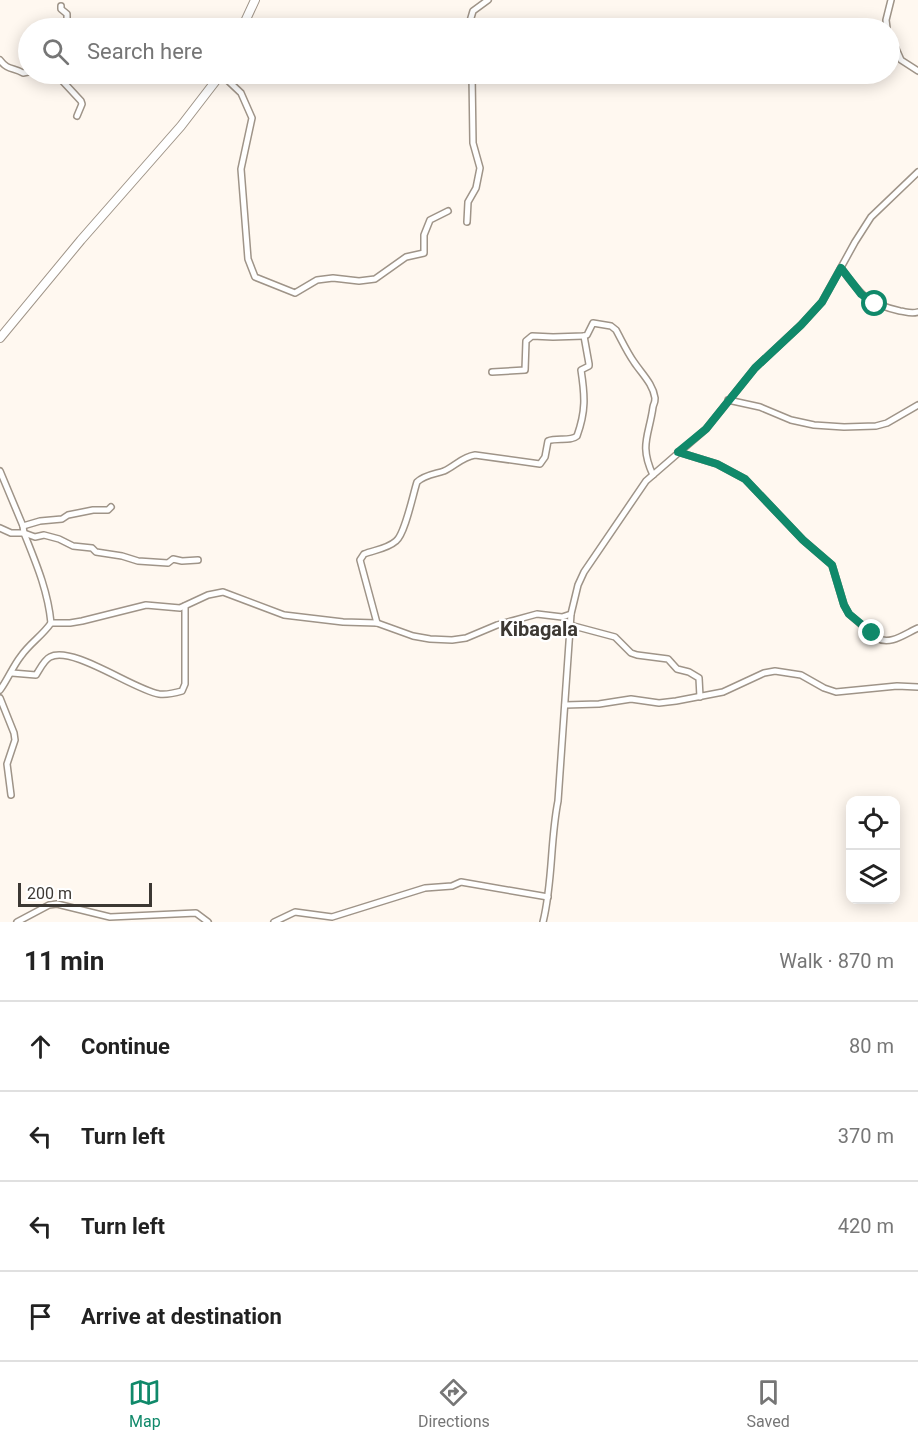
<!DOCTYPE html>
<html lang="en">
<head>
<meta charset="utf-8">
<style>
  :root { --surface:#fff; --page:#f6f6f6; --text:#222; --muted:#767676; --line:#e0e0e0; --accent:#10896a }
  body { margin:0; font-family:Roboto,sans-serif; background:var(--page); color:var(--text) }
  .controls { position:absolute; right:18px; bottom:18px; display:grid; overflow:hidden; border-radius:12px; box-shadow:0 3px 15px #0003 }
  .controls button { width:54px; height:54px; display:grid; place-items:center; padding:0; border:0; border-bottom:2px solid var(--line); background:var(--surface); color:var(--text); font:30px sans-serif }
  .scale { position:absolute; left:18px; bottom:15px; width:134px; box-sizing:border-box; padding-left:6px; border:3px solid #3c3833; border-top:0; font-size:16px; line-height:21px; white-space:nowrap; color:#3c3833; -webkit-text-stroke:4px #fff; paint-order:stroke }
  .stop { position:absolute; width:18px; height:18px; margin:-14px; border:4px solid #10896a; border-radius:50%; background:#fff }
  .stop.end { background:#10896a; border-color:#fff; box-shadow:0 2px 6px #0008 }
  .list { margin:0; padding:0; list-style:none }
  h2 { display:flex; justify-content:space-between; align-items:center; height:78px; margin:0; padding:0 24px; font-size:26px }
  h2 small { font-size:20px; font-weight:400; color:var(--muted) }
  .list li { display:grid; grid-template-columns:39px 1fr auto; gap:18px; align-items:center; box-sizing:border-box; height:90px; padding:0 24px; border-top:2px solid var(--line) }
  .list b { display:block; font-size:22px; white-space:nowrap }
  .list em { font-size:20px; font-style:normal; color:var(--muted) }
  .icon { flex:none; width:33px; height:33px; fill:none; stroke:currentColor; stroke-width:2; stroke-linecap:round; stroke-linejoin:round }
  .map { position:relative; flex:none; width:918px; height:922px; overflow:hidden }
  .search { position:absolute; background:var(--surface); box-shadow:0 3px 15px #0003; left:18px; right:18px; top:18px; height:66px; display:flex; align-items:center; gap:15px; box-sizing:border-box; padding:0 21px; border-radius:33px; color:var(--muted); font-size:22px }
  .sheet { height:438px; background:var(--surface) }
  nav { display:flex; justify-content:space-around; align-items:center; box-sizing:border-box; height:84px; border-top:2px solid var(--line); background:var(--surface); font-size:16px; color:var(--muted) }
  nav a { display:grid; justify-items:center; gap:3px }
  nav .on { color:var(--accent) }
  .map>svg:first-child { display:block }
</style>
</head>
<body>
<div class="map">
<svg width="918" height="922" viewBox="0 0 918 922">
  <rect width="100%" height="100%" fill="#fff8f0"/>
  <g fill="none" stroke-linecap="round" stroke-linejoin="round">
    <g stroke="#9f9488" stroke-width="8">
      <g id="street">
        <path d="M60 28C65 25 68 21 67 14L61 9V6"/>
        <polyline points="468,28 473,11 488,0"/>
        <polyline points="887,28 886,20 891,0"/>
        <polyline points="890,35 901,60 918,71"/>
        <path d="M0 60C8 71 14 67 23 73L28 72"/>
        <polyline points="56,74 81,101 82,104 77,116"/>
        <polyline points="221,74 241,93 252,118 241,169 248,259 255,277 295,293 317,280 333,278 359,281 375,279 406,257 424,253 424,235 430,220 448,211"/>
        <polyline points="467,222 468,202 476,188 480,168 473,143 472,74"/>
        <path d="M841 268C861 295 866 303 900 311 907 312 911 314 918 312"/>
        <path d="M492 372 525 370 526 341 532 336 553 337 584 336 587 335 593 323 611 326 616 330C622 341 627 352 634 362 642 374 653 384 655 398 655 404 654 402 653 407 649 436 639 445 653 475"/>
        <polyline points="728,400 760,407 791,420 814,425 844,427 876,426 887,423 918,405"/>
        <path d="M678 452 717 464 745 479 803 540 832 565 844 605 849 614 877 638C890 646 906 633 918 628"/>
        <path d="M0 471 23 526 24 533C36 563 48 591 51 623H70L82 621 146 605 180 608 208 595 223 592 284 615 343 622 377 623 413 636 430 639 452 640 466 638 497 625 537 614 562 617 571 614 578 585 584 572 646 481 706 429 755 368 801 325 822 302 855 242 871 217 918 172"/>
        <polyline points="23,526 40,521 62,519 68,515 93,510 108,510 111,507"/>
        <polyline points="0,528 11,533 24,533 35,537 44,535 59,539 73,546 92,548 96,552 122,556 138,561 168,563 173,559 182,561 198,560"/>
        <path d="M377 623 360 560 364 554C374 550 387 549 396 541 405 534 413 494 417 482 424 475 435 474 444 471 455 466 462 457 475 455L540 464 545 457 548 441C557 437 570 442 577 436 586 411 585 396 581 370L589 366V364L584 336"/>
        <polyline points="570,625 615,637 631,653 637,655 668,659 677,669 689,672 699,678 700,697"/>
        <path d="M12 673 36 675C40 669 44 660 50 657 72 645 134 690 159 694 167 695 175 693 182 691L185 684V606"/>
        <path d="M0 690C8 679 13 666 21 656 30 643 42 636 51 623"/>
        <polyline points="0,698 14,733 15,740 7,764 11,795"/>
        <polyline points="565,705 599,704 631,699 659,703 676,701 723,692 764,673 775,671 801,675 824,688 836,692 897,686 918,687"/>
        <polyline points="17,922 49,905 57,904 110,917 196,913 208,922"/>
        <polyline points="274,922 295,912 332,917 425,888 452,886 461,882 548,897"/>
        <path d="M543 922C553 882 550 841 558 801L571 614"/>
      </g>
    </g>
    <g stroke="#9f9488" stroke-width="10">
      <g id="secondary">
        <polyline points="242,28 255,0"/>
        <polyline points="0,338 81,240 181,126 221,74"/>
      </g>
    </g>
    <use href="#street" stroke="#fff" stroke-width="5"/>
    <use href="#secondary" stroke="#fff" stroke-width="8"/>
  </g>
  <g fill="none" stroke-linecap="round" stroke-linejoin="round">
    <polyline stroke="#10896a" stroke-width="8" points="872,633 849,614 844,605 832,565 803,540 745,479 717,464 678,452 706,429 755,368 801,325 822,302 841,268 861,294 875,304"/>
  </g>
  <g text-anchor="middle" stroke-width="4.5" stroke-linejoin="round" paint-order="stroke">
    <g font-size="20" font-weight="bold" fill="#3c3833" stroke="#fff">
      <text x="539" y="636">Kibagala</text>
    </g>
  </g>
</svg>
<div class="controls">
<button><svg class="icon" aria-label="locate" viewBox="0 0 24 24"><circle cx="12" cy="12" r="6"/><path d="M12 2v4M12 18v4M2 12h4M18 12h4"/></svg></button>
<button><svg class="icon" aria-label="layers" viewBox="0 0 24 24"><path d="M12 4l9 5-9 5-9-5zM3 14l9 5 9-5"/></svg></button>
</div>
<div class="scale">200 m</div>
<div class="stop" style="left:875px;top:304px"></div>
<div class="stop end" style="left:872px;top:633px"></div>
<div class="search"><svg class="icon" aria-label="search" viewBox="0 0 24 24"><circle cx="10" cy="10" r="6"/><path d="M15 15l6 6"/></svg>Search here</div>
</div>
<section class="sheet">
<h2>11 min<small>Walk · 870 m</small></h2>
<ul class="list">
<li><svg class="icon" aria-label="ahead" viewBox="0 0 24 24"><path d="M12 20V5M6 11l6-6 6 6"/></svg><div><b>Continue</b></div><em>80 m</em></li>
<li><svg class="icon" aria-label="left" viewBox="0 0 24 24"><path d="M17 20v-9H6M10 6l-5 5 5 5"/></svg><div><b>Turn left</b></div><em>370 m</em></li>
<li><svg class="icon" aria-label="left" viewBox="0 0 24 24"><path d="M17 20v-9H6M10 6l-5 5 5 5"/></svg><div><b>Turn left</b></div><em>420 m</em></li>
<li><svg class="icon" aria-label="arrive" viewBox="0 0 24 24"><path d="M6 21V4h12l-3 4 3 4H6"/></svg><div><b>Arrive at destination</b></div></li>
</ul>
</section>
<nav>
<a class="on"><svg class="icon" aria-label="map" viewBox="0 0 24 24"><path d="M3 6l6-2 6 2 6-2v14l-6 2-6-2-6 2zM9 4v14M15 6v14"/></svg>Map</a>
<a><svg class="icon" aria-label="directions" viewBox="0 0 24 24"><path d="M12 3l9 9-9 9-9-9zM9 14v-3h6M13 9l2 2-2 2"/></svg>Directions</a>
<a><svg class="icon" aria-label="saved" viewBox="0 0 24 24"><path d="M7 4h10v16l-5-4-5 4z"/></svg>Saved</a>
</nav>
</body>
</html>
